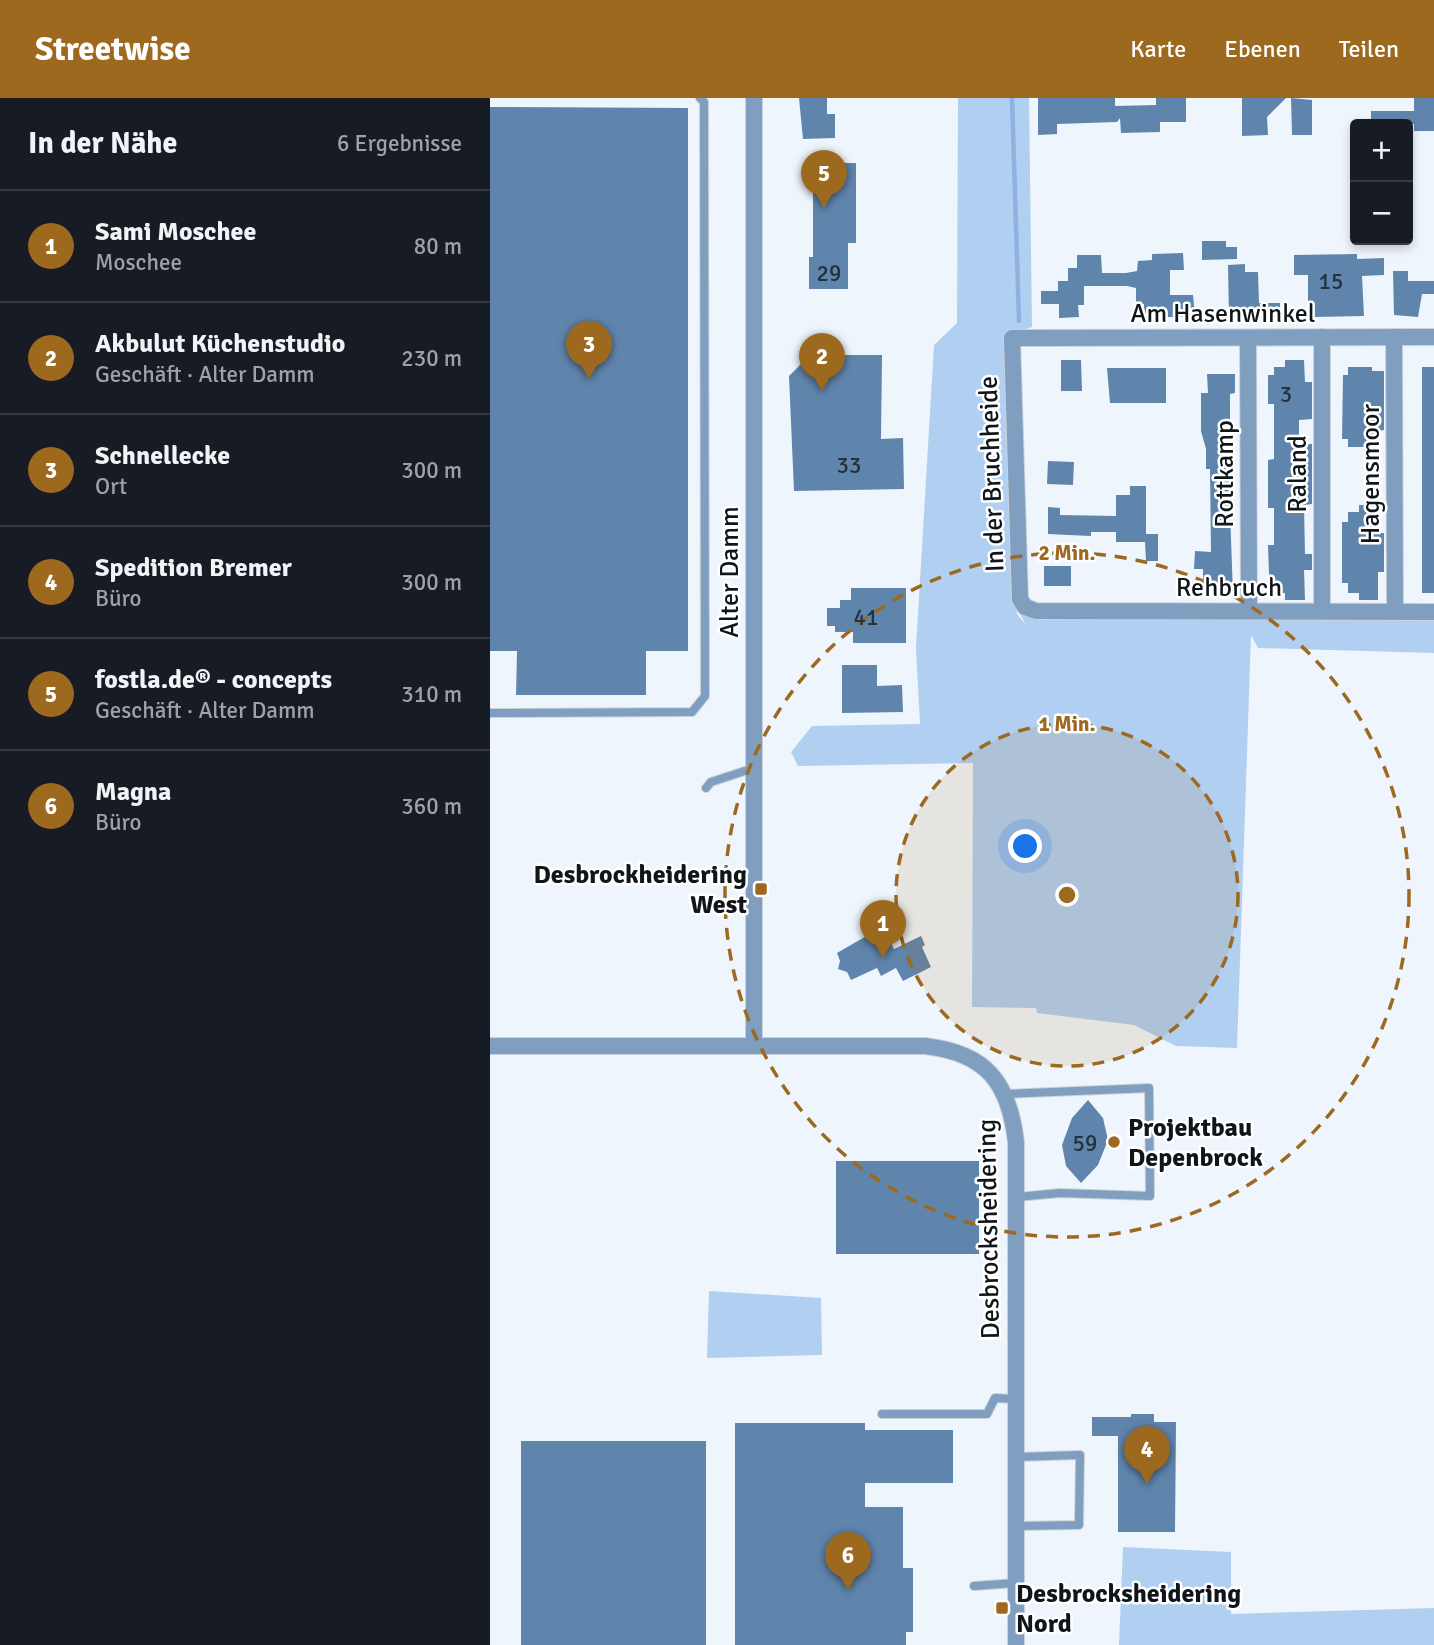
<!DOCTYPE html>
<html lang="de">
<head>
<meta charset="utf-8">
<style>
  :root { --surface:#171b24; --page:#20242c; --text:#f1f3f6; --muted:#9ea1a6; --line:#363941; --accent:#9c691f }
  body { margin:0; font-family:Signika,sans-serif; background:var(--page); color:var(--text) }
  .controls { position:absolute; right:21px; top:21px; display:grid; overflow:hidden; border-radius:7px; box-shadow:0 4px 10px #0003 }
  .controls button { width:63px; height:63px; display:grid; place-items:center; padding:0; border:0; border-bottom:2px solid var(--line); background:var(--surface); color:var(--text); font:35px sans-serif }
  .you { position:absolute; left:536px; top:749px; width:24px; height:24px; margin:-18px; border:5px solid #fff; border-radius:50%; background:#1a73e8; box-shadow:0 0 0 10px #1a73e833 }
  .badge { display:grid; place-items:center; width:46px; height:46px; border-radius:50%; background:var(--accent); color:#fff; font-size:23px; font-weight:700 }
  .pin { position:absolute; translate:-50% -58px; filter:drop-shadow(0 2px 4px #0008) }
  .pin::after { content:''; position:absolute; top:37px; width:24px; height:21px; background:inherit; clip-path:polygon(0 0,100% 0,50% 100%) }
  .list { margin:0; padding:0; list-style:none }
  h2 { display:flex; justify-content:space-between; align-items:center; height:91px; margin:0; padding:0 28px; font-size:30px }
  h2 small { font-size:23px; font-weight:400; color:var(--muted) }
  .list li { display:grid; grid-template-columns:46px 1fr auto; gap:21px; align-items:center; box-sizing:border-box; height:112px; padding:0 28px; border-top:2px solid var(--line) }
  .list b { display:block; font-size:26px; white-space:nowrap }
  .list p { margin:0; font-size:23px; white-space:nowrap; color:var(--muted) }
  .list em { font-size:23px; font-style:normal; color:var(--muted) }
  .map { position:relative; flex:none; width:944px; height:1547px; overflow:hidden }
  header { display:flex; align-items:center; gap:42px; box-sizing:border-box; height:98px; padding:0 35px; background:var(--accent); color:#fff }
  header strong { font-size:33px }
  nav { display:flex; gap:38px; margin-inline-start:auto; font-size:24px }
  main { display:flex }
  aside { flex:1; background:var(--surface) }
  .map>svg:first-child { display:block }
</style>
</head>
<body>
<header>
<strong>Streetwise</strong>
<nav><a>Karte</a><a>Ebenen</a><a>Teilen</a></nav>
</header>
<main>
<aside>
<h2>In der Nähe<small>6 Ergebnisse</small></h2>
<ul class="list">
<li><span class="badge">1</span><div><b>Sami Moschee</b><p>Moschee</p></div><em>80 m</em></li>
<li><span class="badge">2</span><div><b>Akbulut Küchenstudio</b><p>Geschäft · Alter Damm</p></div><em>230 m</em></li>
<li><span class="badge">3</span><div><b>Schnellecke</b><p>Ort</p></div><em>300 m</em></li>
<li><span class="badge">4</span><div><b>Spedition Bremer</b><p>Büro</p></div><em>300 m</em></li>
<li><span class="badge">5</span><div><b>fostla.de® - concepts</b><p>Geschäft · Alter Damm</p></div><em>310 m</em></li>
<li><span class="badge">6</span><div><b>Magna</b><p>Büro</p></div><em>360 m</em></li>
</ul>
</aside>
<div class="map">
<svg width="944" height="1547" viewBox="0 0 944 1547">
  <rect width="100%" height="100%" fill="#eff5fc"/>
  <g fill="#b1cff1">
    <polygon points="468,0 539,0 542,229 516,238 527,516 536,527 530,516 944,523 944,555 768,550 761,537 747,950 686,948 644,927 547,915 546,910 482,909 483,665 308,668 301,654 322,628 430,626 426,550 444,247 467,225"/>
    <polygon points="219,1193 331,1200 332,1257 217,1260"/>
    <polygon points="633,1449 741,1454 741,1516 944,1510 944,1547 629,1547"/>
  </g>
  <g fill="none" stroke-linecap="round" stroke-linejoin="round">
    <polyline stroke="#8db3de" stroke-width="4.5" points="522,0 529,223"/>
  </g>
  <g fill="#6085ad">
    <polygon points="309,0 337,0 337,16 345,16 345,40 313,41"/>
    <polygon points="548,0 625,0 625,8 666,7 666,0 696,0 696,24 670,24 670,34 631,35 630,20 627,24 567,26 567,36 548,37"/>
    <polygon points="752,0 796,0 777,19 778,37 752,38"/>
    <polygon points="801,0 822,2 822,37 802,37"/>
    <polygon points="924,0 944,0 944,33 924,33 924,26 881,26 881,13 924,13"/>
    <polygon points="0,9 198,10 198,553 156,553 156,597 26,597 27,553 0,553"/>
    <polygon points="317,65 366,65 366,145 358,145 358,191 319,191 319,159 323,159 323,79 317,79"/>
    <polygon points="712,143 736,143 736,149 747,149 747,161 712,162"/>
    <polygon points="693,155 694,172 680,172 680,197 703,197 705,219 654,219 654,206 646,206 646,190 637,188 594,188 594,207 588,207 589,219 569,220 569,206 551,206 551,193 568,193 568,183 578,183 578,170 587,170 587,157 611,157 612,175 636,175 647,173 648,163 662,162 662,156"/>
    <polygon points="867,156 867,161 894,160 894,177 872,178 874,218 824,219 824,206 818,206 818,177 804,177 804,157"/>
    <polygon points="755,166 755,174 768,174 769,205 790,205 790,218 739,219 738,167"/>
    <polygon points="903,173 918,173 918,183 944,183 944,196 932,196 928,219 904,217"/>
    <polygon points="333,257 392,257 391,341 413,340 414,391 304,393 299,278 317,260 332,260"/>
    <polygon points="571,262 591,262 592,293 571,293"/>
    <polygon points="795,262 814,262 815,284 822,284 822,321 809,322 809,346 822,346 822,406 814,407 815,456 822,456 822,472 814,472 815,502 795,502 795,495 784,495 784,477 779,477 778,447 784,447 784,410 778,410 778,362 784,361 784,306 778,306 778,277 784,277 784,269 795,269"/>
    <polygon points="858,269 882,269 882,273 894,273 894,332 889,333 889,356 874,356 874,349 858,349 858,341 852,341 853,277 858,277"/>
    <rect x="932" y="269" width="12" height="226"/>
    <polygon points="617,270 676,270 676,305 620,305"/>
    <polygon points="717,276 745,276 745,295 740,296 740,350 744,350 740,413 743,496 713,496 713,471 704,471 705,453 721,454 720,371 716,371 716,351 711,333 711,295 718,295"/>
    <polygon points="558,363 584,364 583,387 557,386"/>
    <polygon points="640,388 656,388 656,436 668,436 668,463 656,463 655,444 626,444 626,434 601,434 601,438 558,436 558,409 570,410 570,417 626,418 626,397 640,397"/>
    <polygon points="869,407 888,407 888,435 894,435 894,474 888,474 888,502 869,502 869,495 858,495 858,485 852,485 852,424 858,424 858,414 869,414"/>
    <rect x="554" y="468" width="27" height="20"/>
    <polygon points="361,490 416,490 416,545 363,545 363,534 345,534 345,528 337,528 337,510 350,510 350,502 361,502"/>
    <polygon points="352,567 387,567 387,588 412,587 413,614 352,615"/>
    <polygon points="392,829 404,851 431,838 435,847 432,849 441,869 413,883 406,870 391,878 387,870 361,882 357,874 348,871 350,863 347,855"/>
    <polygon points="598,1002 613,1020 618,1042 608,1067 591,1085 576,1068 572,1047 582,1020"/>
    <rect x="346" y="1063" width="143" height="93"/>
    <polygon points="641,1316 664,1316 664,1324 686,1324 685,1434 628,1434 628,1338 602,1338 602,1319 641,1319"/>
    <polygon points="245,1325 375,1325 375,1332 463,1332 463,1385 375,1385 375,1409 413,1409 413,1470 423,1470 423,1534 416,1534 416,1547 245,1547"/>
    <rect x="31" y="1343" width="185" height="204"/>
  </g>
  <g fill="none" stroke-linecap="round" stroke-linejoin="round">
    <g stroke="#cbd1d8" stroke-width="10">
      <g id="lane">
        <polyline points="0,615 202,614 215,598 214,4 210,0"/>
        <polyline points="216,690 221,684 264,670"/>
        <polyline points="516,996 659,990 660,1098 570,1095 527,1099"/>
        <polyline points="392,1316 497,1316 505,1300 525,1301"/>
        <polyline points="525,1359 590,1357 589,1427 526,1428"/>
        <polyline points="484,1488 526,1485"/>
      </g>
    </g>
    <g stroke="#cbd1d8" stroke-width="18">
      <g id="street">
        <polyline points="904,239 905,513"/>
        <polyline points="944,239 522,240 530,501 535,509 546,513 944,514"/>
        <polyline points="758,240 759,513"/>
        <polyline points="832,513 832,239"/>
        <path d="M0 948H435C497 955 519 985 526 1044V1547"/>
        <polyline points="264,948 264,0"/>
      </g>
    </g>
    <use href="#lane" stroke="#7f9ec0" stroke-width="8"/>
    <use href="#street" stroke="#7f9ec0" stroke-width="16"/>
  </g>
  <circle cx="577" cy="797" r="171" fill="#9c691f" fill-opacity=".12"/>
  <g fill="none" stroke="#9c691f" stroke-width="3.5" stroke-dasharray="12 9">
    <circle cx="577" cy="797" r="171"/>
    <circle cx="577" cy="797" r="342"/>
  </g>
  <g fill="#9c691f" stroke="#fff" stroke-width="2.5">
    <rect x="264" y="784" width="14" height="14" rx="3.5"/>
    <circle cx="624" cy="1044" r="7"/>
    <rect x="505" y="1503" width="14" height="14" rx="3.5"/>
  </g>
  <g text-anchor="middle" stroke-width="5" stroke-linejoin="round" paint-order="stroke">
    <g font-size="23" fill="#24313f">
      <text x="339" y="183">29</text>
      <text x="841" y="191">15</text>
      <text x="796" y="304">3</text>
      <text x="359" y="375">33</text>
      <text x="376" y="527">41</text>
      <text x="595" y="1053">59</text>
    </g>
    <g font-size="26" fill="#10151a" stroke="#fff">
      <text x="733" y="224">Am Hasenwinkel</text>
      <text transform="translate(501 376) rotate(-92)" y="9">In der Bruchheide</text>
      <text transform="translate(734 376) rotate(-90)" y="9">Rottkamp</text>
      <text transform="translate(807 376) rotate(-90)" y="9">Raland</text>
      <text transform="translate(880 376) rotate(-90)" y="9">Hagensmoor</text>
      <text transform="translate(239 474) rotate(-90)" y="9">Alter Damm</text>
      <text x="739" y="498">Rehbruch</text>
      <text transform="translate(498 1131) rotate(-91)" y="9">Desbrocksheidering</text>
    </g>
    <g font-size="26" font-weight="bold" fill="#10151a" stroke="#fff" text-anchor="start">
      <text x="257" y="785" text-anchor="end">Desbrockheidering<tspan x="257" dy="30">West</tspan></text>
      <text x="638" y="1038">Projektbau<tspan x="638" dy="30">Depenbrock</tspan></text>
      <text x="526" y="1504">Desbrocksheidering<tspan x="526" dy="30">Nord</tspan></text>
    </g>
  </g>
  <circle cx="577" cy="797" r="10" fill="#9c691f" stroke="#fff" stroke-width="3.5"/>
  <g font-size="21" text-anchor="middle" font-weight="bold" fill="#9c691f" stroke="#fff" stroke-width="5" stroke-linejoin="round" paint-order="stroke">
    <text x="577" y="462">2 Min.</text>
    <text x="577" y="633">1 Min.</text>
  </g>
</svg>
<div class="controls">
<button>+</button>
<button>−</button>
</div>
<div class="you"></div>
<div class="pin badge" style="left:393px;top:860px">1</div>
<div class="pin badge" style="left:332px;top:293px">2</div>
<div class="pin badge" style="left:99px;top:281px">3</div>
<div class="pin badge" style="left:657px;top:1386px">4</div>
<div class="pin badge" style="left:334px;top:110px">5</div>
<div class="pin badge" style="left:358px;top:1492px">6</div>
</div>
</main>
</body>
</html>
